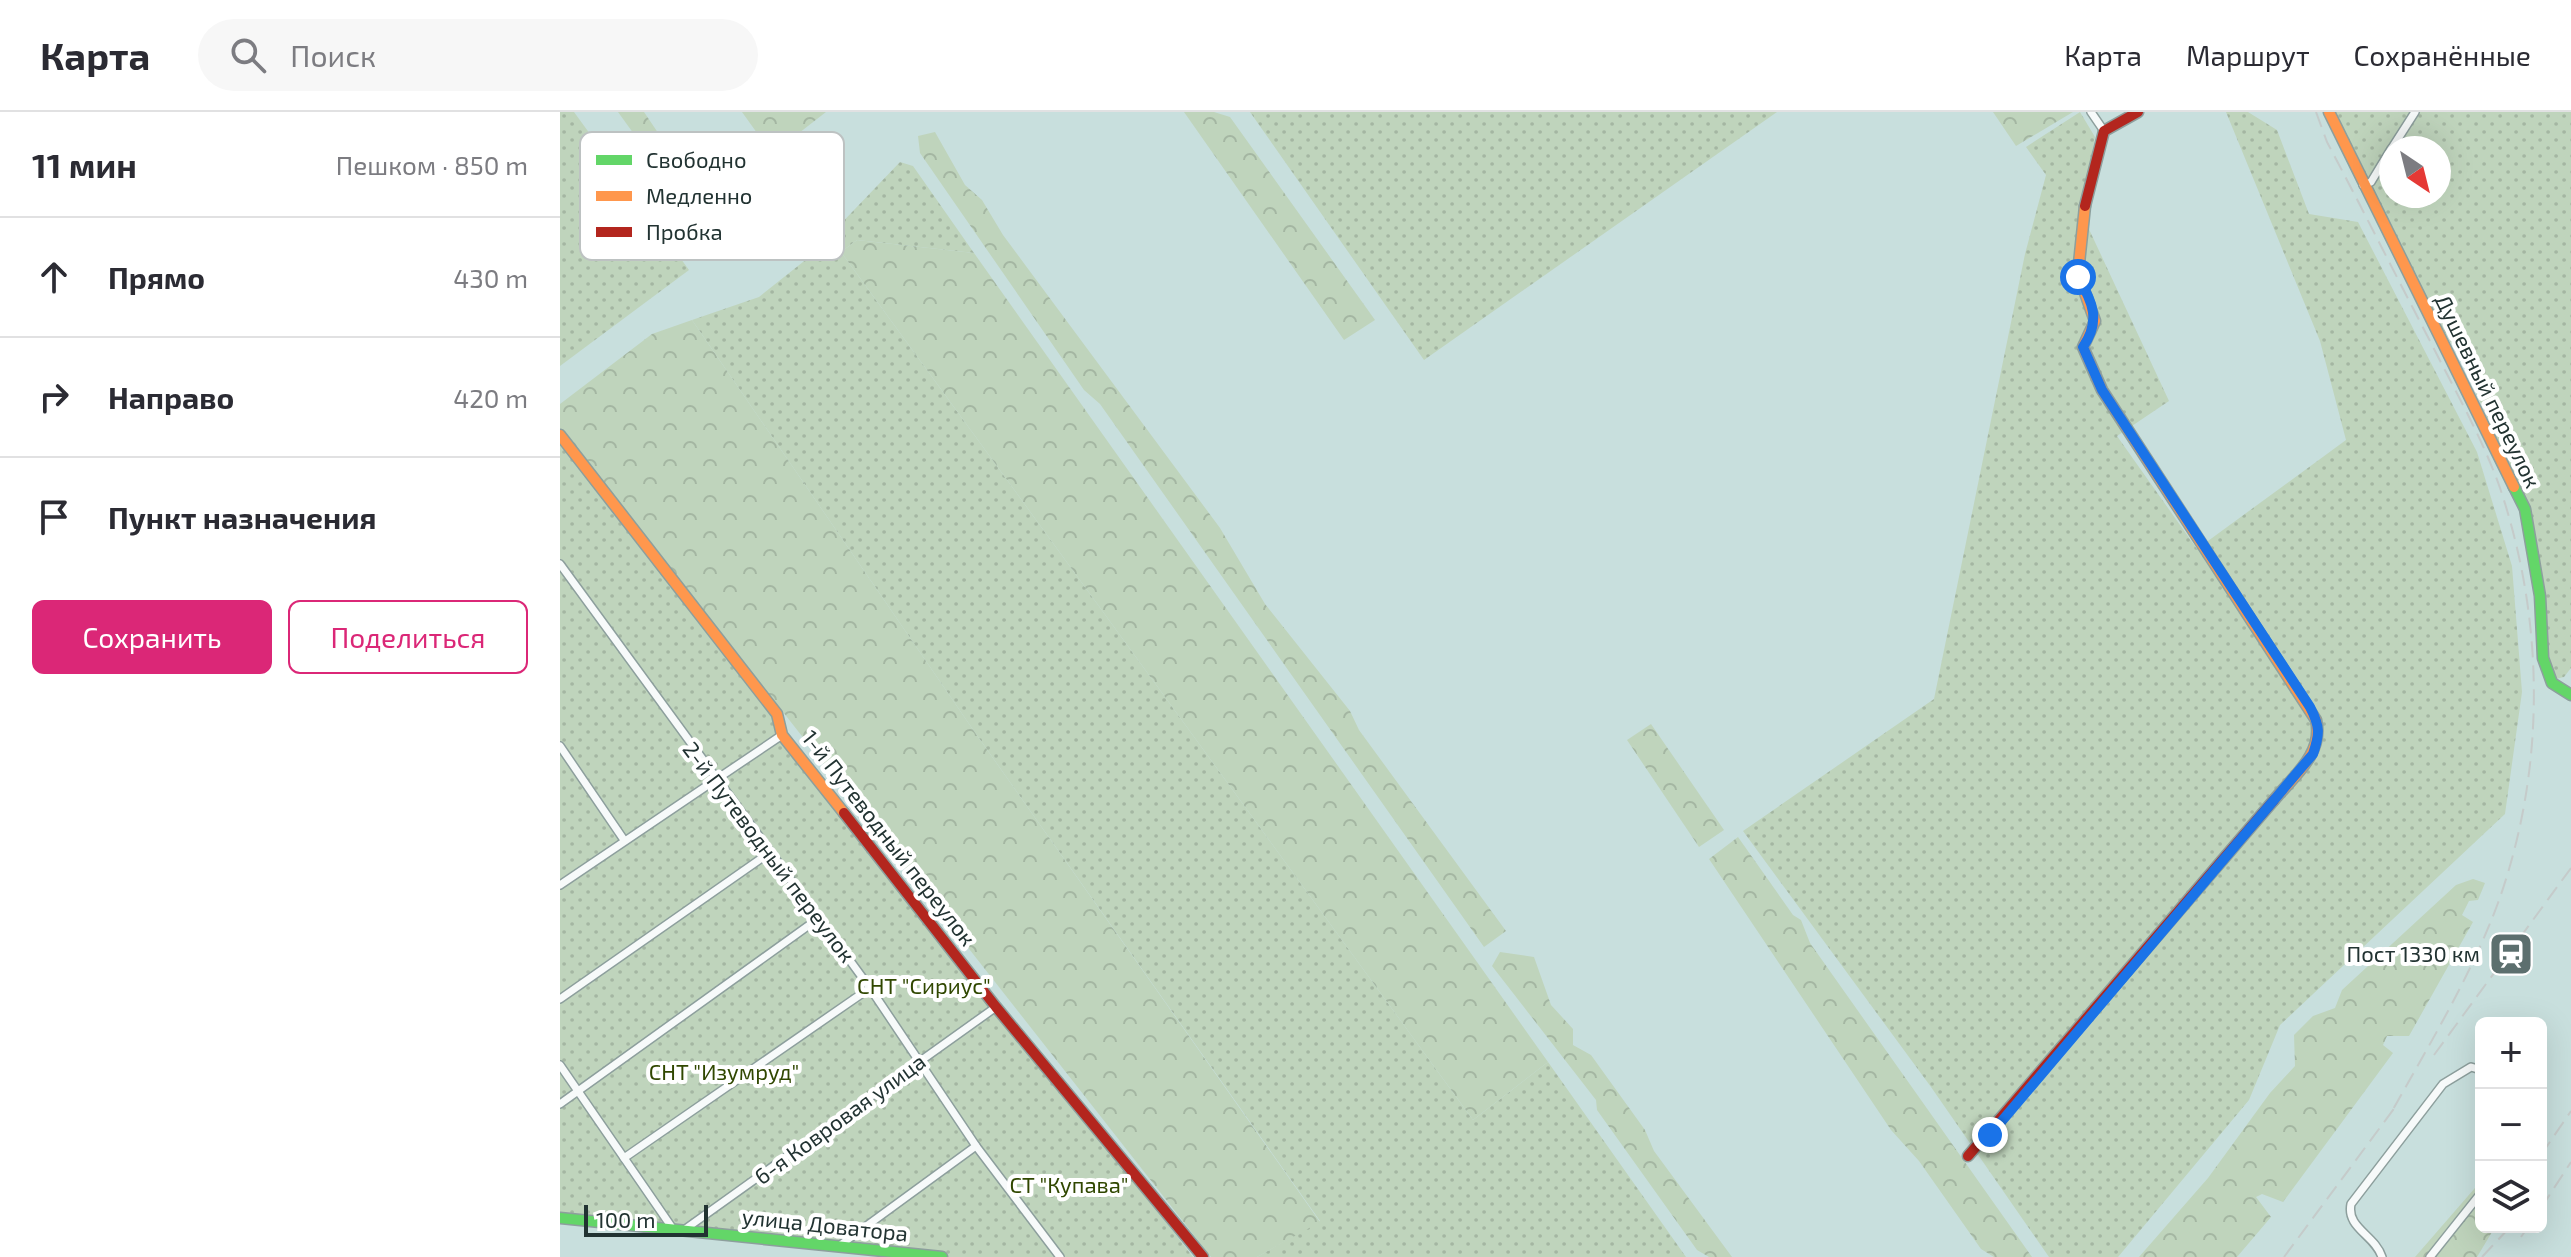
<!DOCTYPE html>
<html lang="ru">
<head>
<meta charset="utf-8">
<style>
  :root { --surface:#fff; --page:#f7f7f7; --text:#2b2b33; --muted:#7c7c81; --line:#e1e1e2; --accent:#db2777 }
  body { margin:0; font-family:"Exo 2",sans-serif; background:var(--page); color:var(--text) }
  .controls { position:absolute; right:24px; bottom:24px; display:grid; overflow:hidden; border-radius:12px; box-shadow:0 8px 32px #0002 }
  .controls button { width:72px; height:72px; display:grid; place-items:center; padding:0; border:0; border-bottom:2px solid var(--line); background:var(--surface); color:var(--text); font:40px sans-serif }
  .compass { position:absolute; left:1819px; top:24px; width:72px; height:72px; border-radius:50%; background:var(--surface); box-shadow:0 8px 32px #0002; rotate:145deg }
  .scale { position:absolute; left:24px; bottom:20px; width:124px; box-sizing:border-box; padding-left:8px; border:4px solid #223332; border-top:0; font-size:22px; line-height:28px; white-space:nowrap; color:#223332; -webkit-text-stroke:6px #fff; paint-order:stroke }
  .stop { position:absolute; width:24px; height:24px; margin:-18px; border:6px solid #1a73e8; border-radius:50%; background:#fff }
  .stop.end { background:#1a73e8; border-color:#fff; box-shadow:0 2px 8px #0008 }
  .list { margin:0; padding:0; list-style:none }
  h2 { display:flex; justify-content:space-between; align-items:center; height:104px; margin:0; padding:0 32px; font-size:34px }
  h2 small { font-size:26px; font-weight:400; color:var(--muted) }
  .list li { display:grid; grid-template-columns:52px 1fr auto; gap:24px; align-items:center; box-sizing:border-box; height:120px; padding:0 32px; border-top:2px solid var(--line) }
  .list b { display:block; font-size:30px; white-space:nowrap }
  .list em { font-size:26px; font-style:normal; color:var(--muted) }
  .actions { display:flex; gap:16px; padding:24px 32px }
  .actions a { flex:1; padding:18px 0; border:2px solid var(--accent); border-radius:12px; text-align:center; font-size:28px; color:var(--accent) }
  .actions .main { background:var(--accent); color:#fff }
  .icon { flex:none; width:44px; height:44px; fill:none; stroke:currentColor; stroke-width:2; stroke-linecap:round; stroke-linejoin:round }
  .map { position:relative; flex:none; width:2011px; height:1145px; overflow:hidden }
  header { display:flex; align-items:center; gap:48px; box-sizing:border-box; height:112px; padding:0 40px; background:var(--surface); border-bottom:2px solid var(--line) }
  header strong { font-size:38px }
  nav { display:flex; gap:44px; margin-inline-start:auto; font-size:28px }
  .search { width:560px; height:72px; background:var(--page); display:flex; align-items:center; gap:20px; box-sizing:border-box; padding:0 28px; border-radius:44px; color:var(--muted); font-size:30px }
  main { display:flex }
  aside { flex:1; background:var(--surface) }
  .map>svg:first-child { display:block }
</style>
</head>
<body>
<header>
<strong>Карта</strong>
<div class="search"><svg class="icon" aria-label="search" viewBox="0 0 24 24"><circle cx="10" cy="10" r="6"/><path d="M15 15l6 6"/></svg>Поиск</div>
<nav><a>Карта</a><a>Маршрут</a><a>Сохранённые</a></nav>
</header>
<main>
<aside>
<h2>11 мин<small>Пешком · 850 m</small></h2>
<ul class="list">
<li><svg class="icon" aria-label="ahead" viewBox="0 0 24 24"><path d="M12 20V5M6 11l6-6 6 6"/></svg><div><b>Прямо</b></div><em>430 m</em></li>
<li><svg class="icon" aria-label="right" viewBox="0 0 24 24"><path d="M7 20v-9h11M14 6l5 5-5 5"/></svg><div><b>Направо</b></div><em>420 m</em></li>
<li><svg class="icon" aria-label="arrive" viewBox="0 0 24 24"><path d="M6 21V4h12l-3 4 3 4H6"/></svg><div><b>Пункт назначения</b></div></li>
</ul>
<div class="actions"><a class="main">Сохранить</a><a>Поделиться</a></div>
</aside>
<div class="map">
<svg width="2011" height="1145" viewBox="0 0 2011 1145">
  <defs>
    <pattern id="green-dots" width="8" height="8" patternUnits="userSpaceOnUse" patternTransform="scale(2)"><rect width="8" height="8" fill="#bfd4bc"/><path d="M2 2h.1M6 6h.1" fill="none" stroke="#a4b6a2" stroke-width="1.8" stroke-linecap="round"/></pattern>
    <pattern id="forest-crowns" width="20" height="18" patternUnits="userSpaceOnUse" patternTransform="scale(2)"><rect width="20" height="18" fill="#bfd4bc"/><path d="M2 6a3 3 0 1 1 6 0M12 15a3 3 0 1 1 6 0" fill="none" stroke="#a4b6a2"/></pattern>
  </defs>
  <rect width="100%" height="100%" fill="#c8dfdd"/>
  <g fill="url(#green-dots)" fill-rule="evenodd">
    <polygon points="0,0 14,0 129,158 0,254"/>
    <polygon points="690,0 1217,0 864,248"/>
    <polygon points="1520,0 1535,25 1521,100 1609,289 1557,324 1637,437 1786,328 1760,229 1666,0 1688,0 1717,18 1749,102 1798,110 1917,340 1952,454 1962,580 1945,702 1720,913 1689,988 1558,1145 1489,1145 1371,975 1183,719 1374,587 1465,142 1486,63 1466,35"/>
    <path d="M1773 0H2011V556L2004 565 1991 568 1974 427 1964 385 1904 255 1795 56ZM1831 36H1879V84H1831Z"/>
    <polygon points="340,50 353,54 414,141 297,128 281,140 913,1008 988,950 1126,1145 697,1145 760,1109 416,622 132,208 199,185 248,146"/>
    <polygon points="0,328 633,1145 377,1145 0,1109"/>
  </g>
  <g fill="url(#forest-crowns)">
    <polygon points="58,0 84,0 115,46 151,81 169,111 144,119"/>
    <polygon points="182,0 266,0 212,42"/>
    <polygon points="624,0 654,0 670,5 815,208 784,228"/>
    <polygon points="1433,0 1513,0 1456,34"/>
    <polygon points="375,20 405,73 422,88 443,123 660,416 705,492 790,599 799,618 946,819 924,835 540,292 524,278 360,41 358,24"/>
    <polygon points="297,128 414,141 988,950 913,1008 281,140"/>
    <polygon points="132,208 416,622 760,1110 697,1145 651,1145 0,316 0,292 92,222"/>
    <polygon points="1091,612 1164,718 1139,735 1067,628"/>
    <polygon points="1178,725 1233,803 1241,808 1250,831 1472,1145 1434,1145 1421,1137 1359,1049 1331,1018 1149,747"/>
    <polygon points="1913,767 1925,771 1918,788 1909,789 1902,803 1913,810 1849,924 1827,924 1823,933 1833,941 1723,1090 1702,1082 1696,1085 1711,1105 1677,1145 1579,1145 1648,1066 1710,981 1735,954 1734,923 1753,904 1775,896 1782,878 1896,773"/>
    <polygon points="940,840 974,845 991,893 1013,917 1013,933 1031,943 1085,1018 1094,1039 1172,1145 1149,1145 1137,1138 1037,998 1036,988 932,854"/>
    <polygon points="1921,1069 1921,1115 1935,1115 1917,1145 1855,1145"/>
  </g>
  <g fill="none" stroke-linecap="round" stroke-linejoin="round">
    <g stroke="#8d9f9d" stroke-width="10">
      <g id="street">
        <polyline points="1531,0 1544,19"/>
        <polyline points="1832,36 1855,0"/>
        <polyline points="1803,73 1811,70 1831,37"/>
        <polyline points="0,452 310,876 416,1034 500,1145"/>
        <polyline points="0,634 64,728"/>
        <polyline points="0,773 222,623"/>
        <polyline points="0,887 209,741"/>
        <polyline points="0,953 113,1117"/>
        <polyline points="0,992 259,806"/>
        <polyline points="64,1046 310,876"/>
        <polyline points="124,1118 436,895"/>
        <polyline points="279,1134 416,1034"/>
        <path d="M1822 1145C1815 1123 1786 1116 1791 1092L1883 972 1911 955 1921 958"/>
        <polyline points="1870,1145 1921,1081"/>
      </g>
    </g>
    <g stroke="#8d9f9d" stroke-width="13">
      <g id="fast">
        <polyline points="1954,375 1965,397 1980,484 1983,546 1992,571 2011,583"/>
        <polyline points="0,1106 382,1145"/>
      </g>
    </g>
    <g stroke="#8d9f9d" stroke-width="13">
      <g id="slow">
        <polyline points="1769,0 1954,375"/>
        <path d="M1525 94 1518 161 1535 209 1523 235 1542 278 1756 608C1764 641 1734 664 1714 688"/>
        <polyline points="0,323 217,602 222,623 284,701"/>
      </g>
    </g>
    <g stroke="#8d9f9d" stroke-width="13">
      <g id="jam">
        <polyline points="1525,94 1544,19 1578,0"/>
        <polyline points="284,701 436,895 643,1145"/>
        <polyline points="1408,1044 1714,688"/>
      </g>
    </g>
    <use href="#street" stroke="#f7fafa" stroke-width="7"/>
    <use href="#fast" stroke="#63d668" stroke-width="10"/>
    <use href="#slow" stroke="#ff974d" stroke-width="10"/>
    <use href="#jam" stroke="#b3261e" stroke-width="10"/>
    <g stroke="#c5cbca" stroke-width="2" stroke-dasharray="16 8" stroke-linecap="butt">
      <path d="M1756 0 1767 30C1802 96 1835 162 1870 229 1894 277 1922 325 1940 376 1985 510 1986 657 1938 791 1911 864 1869 933 1831 1001"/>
      <polyline points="1874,943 2011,756"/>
      <polyline points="1981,1043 2011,999"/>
      <polyline points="1981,1096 2011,1050"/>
      <polyline points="1961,1125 1968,1115"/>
      <polyline points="1724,1145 1836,994"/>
      <polyline points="1922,1145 1950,1115"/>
    </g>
  </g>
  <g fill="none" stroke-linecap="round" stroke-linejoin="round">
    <path stroke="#1a73e8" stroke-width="10" d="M1430 1023 1753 642C1760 622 1760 614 1750 595L1542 278 1523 235C1541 209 1533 190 1518 165"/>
  </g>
  <defs>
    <g id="station-square" transform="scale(2.3)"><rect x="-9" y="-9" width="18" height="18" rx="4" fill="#5c6f6e" stroke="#fff"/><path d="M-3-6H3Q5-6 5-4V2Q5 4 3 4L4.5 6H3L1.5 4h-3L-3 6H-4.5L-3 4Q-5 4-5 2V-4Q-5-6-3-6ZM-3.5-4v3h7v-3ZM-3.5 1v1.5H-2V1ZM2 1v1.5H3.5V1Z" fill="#fff"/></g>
  </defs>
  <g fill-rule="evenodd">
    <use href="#station-square" x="1951" y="842"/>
  </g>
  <g text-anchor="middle" stroke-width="8" stroke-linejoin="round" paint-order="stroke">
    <g font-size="22" fill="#223332" stroke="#fff">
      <text transform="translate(1928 279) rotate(64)" y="8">Душевный переулок</text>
      <text transform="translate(329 726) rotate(52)" y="8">1-й Путеводный переулок</text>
      <text transform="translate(209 740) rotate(53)" y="8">2-й Путеводный переулок</text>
      <text transform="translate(280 1007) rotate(-36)" y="8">6-я Ковровая улица</text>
      <text transform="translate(265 1113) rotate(6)" y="8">улица Доватора</text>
    </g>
    <g font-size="22" fill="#223332" stroke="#fff" text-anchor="end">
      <text x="1920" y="850">Пост 1330 км</text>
    </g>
    <g font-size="22" fill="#304700" stroke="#fff">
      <text x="364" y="882">СНТ "Сириус"</text>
      <text x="164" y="968">СНТ "Изумруд"</text>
      <text x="509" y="1081">СТ "Купава"</text>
    </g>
  </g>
  <rect x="20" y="20" width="264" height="128" rx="12" fill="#fff" stroke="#bdc2c2" stroke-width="2"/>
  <rect x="36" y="43" width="36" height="10" fill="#63d668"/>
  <rect x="36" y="79" width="36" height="10" fill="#ff974d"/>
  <rect x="36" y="115" width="36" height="10" fill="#b3261e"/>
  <g font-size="22" fill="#223332">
    <text x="86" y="56">Свободно</text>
    <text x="86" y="92">Медленно</text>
    <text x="86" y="128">Пробка</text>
  </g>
</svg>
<div class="controls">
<button>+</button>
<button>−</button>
<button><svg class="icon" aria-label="layers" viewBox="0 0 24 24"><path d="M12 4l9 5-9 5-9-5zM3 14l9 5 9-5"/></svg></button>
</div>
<svg class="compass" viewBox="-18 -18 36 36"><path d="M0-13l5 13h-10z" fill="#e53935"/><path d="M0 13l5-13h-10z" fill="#7c7c81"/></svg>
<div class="scale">100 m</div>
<div class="stop" style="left:1518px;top:165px"></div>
<div class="stop end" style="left:1430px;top:1023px"></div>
</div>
</main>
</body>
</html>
